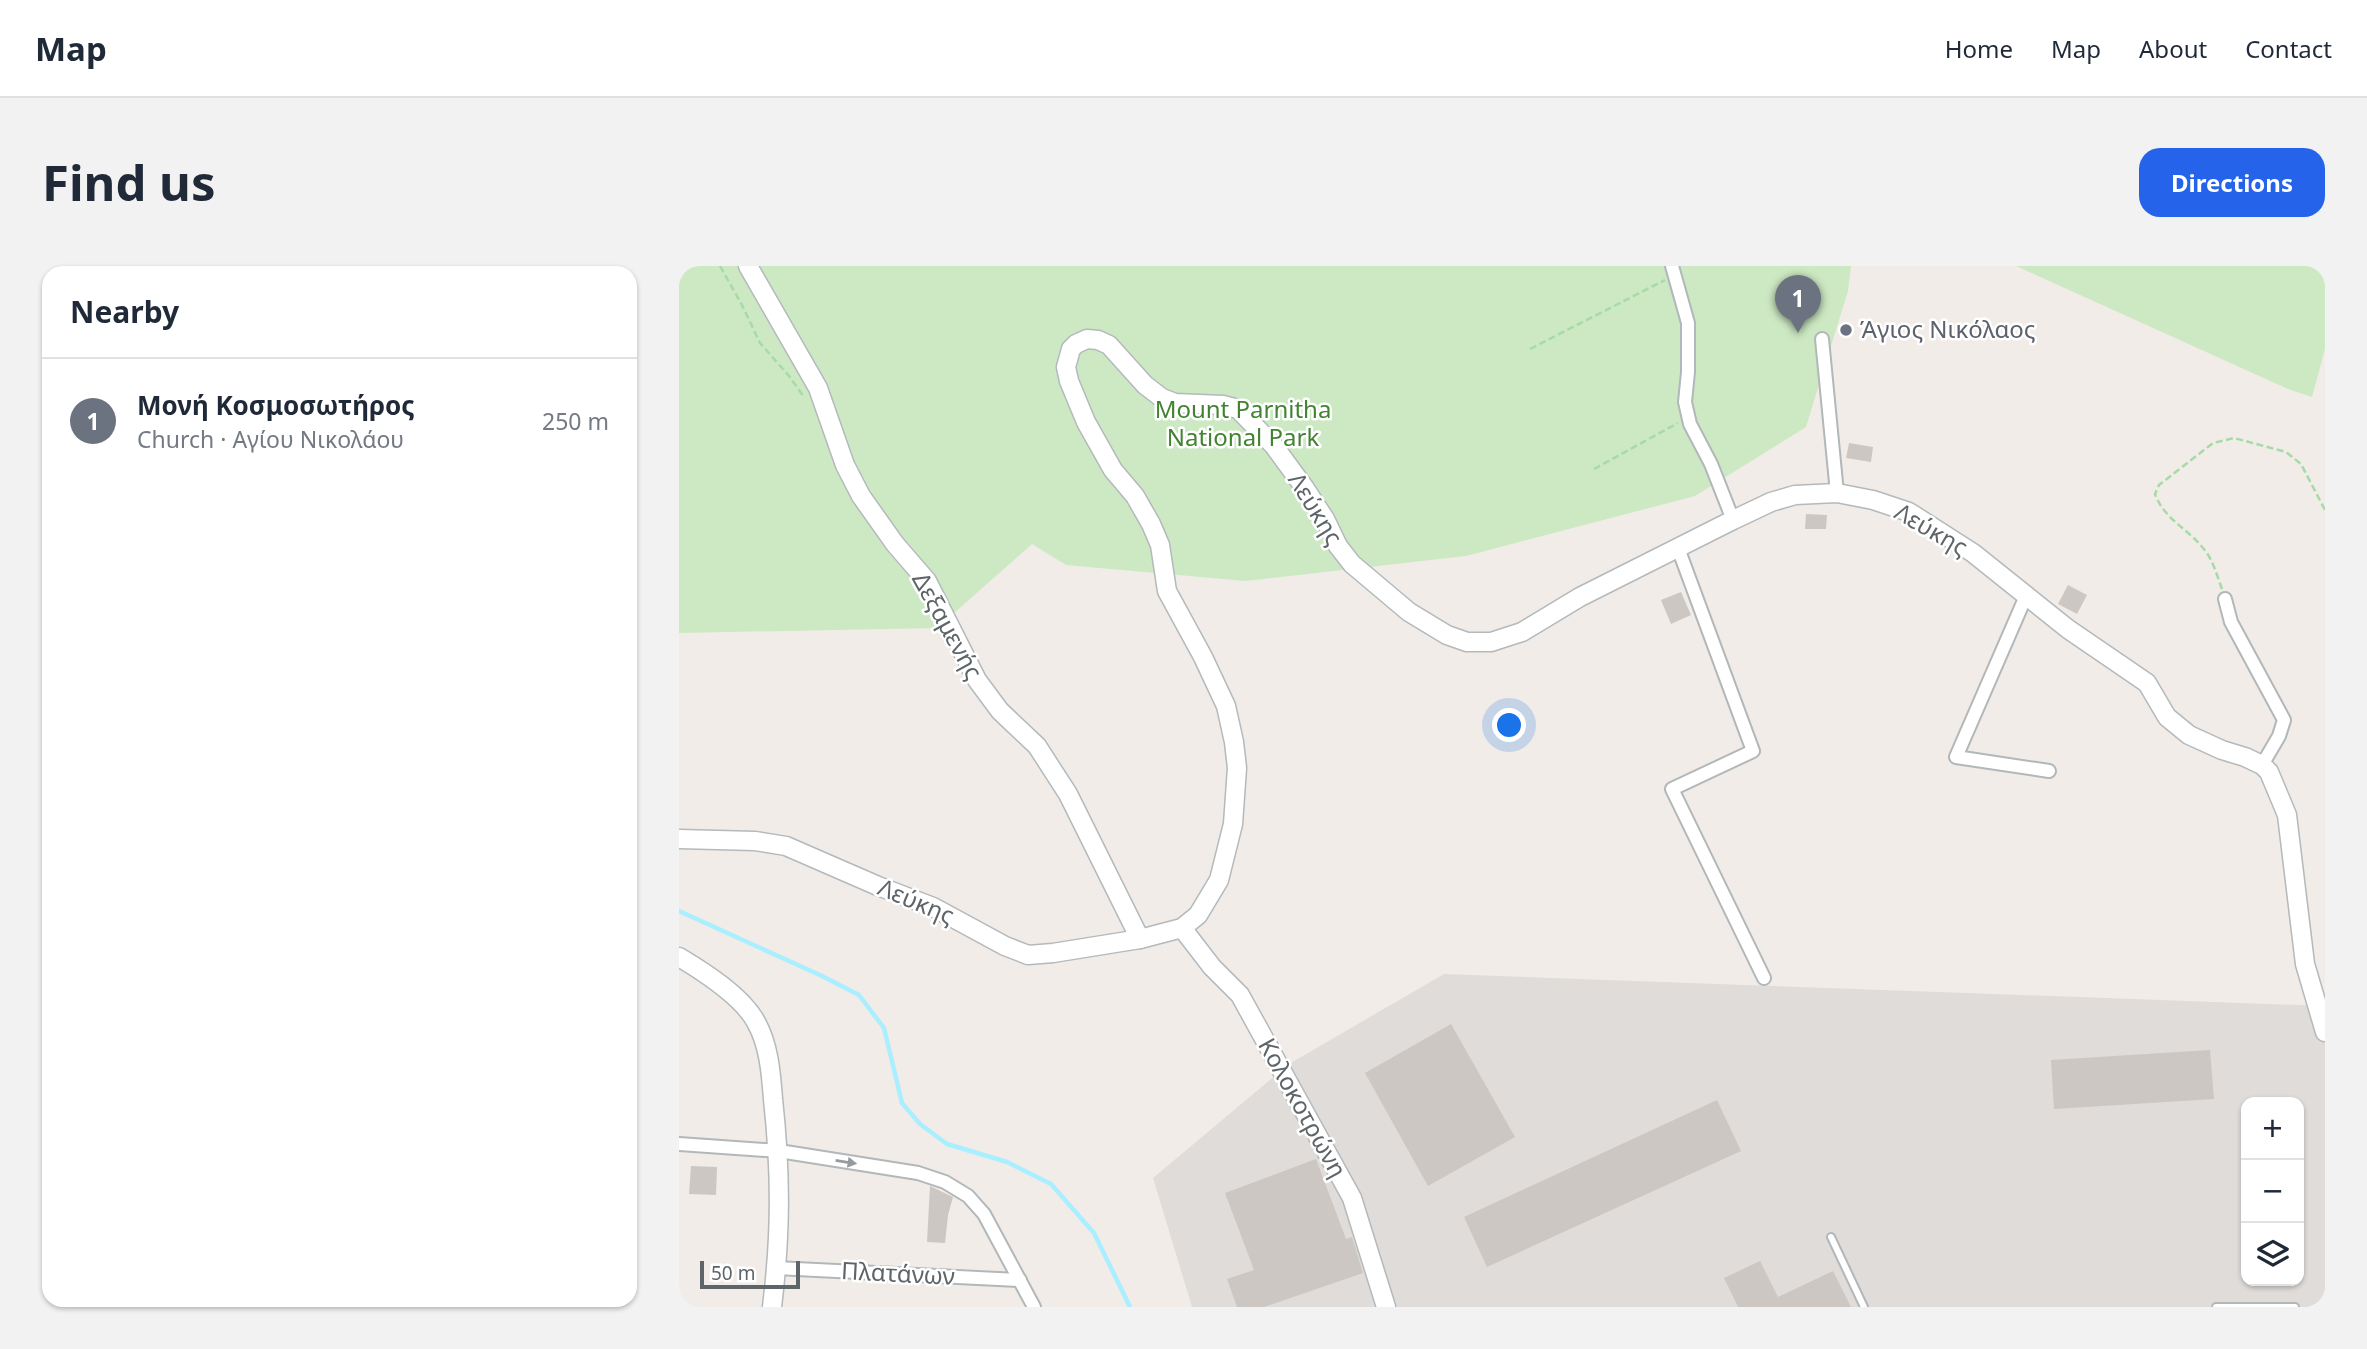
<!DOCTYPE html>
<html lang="en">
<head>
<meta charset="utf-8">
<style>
  :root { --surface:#fff; --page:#f2f2f3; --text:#1f2937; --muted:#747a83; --line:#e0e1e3; --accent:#2563eb }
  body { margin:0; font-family:"Noto Sans",sans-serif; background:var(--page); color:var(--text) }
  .controls { position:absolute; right:21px; bottom:21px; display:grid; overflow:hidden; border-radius:14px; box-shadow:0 2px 5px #0004 }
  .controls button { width:63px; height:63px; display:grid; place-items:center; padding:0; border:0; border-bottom:2px solid var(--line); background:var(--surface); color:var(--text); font:35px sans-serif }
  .scale { position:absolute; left:21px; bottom:18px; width:100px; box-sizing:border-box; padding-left:7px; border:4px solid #5e6568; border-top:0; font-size:19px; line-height:24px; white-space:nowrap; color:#5e6568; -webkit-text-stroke:5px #fff; paint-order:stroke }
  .you { position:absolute; left:831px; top:460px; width:24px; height:24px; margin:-18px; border:5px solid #fff; border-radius:50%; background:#1a73e8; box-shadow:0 0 0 10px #1a73e833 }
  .badge { display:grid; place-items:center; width:46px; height:46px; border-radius:50%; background:var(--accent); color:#fff; font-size:23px; font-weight:700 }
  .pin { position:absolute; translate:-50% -58px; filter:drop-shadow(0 2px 4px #0008) }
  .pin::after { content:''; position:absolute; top:37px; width:24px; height:21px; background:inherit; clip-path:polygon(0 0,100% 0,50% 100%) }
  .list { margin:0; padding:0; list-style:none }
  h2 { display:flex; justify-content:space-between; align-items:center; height:91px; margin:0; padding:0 28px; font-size:30px }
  h2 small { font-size:23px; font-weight:400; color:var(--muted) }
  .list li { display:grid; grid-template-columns:46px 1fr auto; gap:21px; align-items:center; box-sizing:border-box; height:126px; padding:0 28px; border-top:2px solid var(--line) }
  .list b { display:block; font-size:26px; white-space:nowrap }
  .list p { margin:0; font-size:23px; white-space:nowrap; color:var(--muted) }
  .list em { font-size:23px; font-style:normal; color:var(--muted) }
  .icon { flex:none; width:38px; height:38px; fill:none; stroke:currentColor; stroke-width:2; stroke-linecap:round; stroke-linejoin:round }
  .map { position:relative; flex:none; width:1646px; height:1041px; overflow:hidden; border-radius:21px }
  header { display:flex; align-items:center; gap:42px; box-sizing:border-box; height:98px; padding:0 35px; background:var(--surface); border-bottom:2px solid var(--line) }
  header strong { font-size:33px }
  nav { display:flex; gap:38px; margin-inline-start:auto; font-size:24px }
  .intro { display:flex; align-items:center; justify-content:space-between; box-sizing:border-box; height:168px; padding:0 42px }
  h1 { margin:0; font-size:49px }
  .button { padding:18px 32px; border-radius:21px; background:var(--accent); color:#fff; font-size:24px; font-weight:700 }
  main { display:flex; gap:42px; padding:0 42px }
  aside { flex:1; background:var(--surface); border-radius:21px; box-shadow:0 2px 5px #0004 }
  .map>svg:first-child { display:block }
</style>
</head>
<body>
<header>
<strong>Map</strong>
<nav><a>Home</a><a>Map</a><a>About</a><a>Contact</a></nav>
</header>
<div class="intro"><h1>Find us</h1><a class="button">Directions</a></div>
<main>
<aside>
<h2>Nearby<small></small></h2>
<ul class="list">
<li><span class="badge" style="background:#6b7280">1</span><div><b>Μονή Κοσμοσωτήρος</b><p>Church · Αγίου Νικολάου</p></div><em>250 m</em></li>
</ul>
</aside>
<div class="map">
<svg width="1646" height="1041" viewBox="0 0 1646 1041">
  <rect width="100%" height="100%" fill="#f1ece7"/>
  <path fill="#e0dcd9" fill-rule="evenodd" d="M765 708 1646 740V1041H513L474 912 610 798ZM1567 836H1620V1015H1567Z"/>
  <g fill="#cde9c3">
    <polygon points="0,0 1172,0 1169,25 1127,161 1016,230 787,290 566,315 387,299 353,278 258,362 0,367"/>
    <polygon points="1337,0 1646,0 1646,83 1633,131 1609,123"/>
  </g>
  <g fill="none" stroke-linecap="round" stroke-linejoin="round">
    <polyline stroke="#a9efff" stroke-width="4.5" points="0,645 143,710 180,729 205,762 223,837 241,858 268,878 328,896 372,918 415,967 451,1041"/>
  </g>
  <g fill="#ccc7c3">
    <polygon points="1170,177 1194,181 1192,196 1167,192"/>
    <polygon points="1127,248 1148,249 1147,263 1126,263"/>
    <polygon points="1389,319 1408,329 1398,348 1379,338"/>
    <polygon points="1002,326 1012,349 992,358 982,334"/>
    <polygon points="772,758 836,871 749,920 686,807"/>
    <polygon points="1531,784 1535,833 1375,843 1372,794"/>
    <polygon points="1038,834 1062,885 808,1001 785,951"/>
    <polygon points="637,893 667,973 673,971 684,1007 585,1041 558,1041 548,1013 575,1004 546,927"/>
    <polygon points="12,900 38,901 37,929 10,928"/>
    <polygon points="251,920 274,931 269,949 266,977 248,976"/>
    <polygon points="1081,995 1099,1031 1154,1005 1172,1041 1059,1041 1045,1012"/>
  </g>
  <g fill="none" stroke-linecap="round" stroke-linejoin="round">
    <g stroke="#b2b7ba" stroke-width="10">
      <g id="lane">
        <polyline points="1152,971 1185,1041"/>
        <polyline points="1537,1041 1616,1041"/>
      </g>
    </g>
    <g stroke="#b2b7ba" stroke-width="16">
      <g id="street">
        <polyline points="993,0 1009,57 1009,106 1006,136 1011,158 1032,198 1054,254"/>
        <polyline points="1143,73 1158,227"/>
        <polyline points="999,282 1074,485 993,523 1085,712"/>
        <polyline points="1347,330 1277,491 1370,505"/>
        <polyline points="1546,333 1552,356 1605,454 1600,470 1583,499"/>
        <polyline points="0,878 100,885 239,907 266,916 289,930 305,948 355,1041"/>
        <polyline points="97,1002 341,1014"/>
      </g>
    </g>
    <g stroke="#b3b9bc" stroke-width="21">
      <g id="secondary">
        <polyline points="69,0 139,122 166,199 182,230 216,278 248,315 298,414 321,445 358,480 389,528 461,673"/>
        <polyline points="0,573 76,575 107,580 199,620 254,641 326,680 349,689 374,687 461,673 503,662 519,649 540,614 554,558 558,502 555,476 547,440 524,391 488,325 481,279 472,258 456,230 434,204 407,156 390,115 387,101 392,83 397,78 408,73 419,74 430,79 466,119 483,132 496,137 544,139 559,143 595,180 625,221 646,253 659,280 673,298 730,346 768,369 788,376 812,376 843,366 901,331 1054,254 1092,236 1116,229 1158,227 1194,234 1230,246 1294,287 1389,363 1468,417 1488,451 1510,469 1543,484 1566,491 1583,499 1590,506 1608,549 1626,698 1646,766"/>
        <polyline points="503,662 533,701 561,729 673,932 707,1041"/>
        <path d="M0 691C25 706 63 730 77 756 90 779 92 807 94 833 102 907 102 967 93 1041"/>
      </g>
    </g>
    <g stroke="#a6dba7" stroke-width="2.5" stroke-dasharray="7 3.5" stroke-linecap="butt">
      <polyline points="41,0 63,39 81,77 110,110 125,131"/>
      <polyline points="851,83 986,14"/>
      <polyline points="915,203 999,157"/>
      <path d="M1543 323C1538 310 1534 293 1524 282 1508 262 1485 253 1476 228L1480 219 1534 177 1555 172 1607 186 1622 198 1646 244"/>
    </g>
    <use href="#lane" stroke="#fff" stroke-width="6"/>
    <use href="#street" stroke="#fff" stroke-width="12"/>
    <use href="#secondary" stroke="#fff" stroke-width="18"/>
  </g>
  <defs><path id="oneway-solid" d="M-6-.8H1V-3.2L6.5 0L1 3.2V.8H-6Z" transform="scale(1.75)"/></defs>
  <use fill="#969b9d" href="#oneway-solid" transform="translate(167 896) rotate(9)"/>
  <circle fill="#6b7280" stroke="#fff" stroke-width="2.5" cx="1167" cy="64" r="7"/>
  <g text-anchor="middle" stroke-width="5" stroke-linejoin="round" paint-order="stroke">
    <g font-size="24" fill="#5b616d" stroke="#fff" text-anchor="start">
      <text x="1181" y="72">Άγιος Νικόλαος</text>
    </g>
    <g font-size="24" fill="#428331" stroke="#fff">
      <text x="564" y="152">Mount Parnitha<tspan x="564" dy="28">National Park</tspan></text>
    </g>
    <g font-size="24" fill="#5e6568" stroke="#fff">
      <text transform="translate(636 243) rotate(58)" y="8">Λεύκης</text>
      <text transform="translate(1252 264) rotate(30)" y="8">Λεύκης</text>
      <text transform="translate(268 360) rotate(61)" y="8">Δεξαμενής</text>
      <text transform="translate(237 636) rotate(23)" y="8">Λεύκης</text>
      <text transform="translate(623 842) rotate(61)" y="8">Κολοκοτρώνη</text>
      <text transform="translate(219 1008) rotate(3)" y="8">Πλατάνων</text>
    </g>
  </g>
</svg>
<div class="controls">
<button>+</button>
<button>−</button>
<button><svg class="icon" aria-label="layers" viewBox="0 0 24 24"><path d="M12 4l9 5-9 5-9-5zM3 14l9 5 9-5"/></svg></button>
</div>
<div class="scale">50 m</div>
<div class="you"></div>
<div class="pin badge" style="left:1119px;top:67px;background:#6b7280">1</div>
</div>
</main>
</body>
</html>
